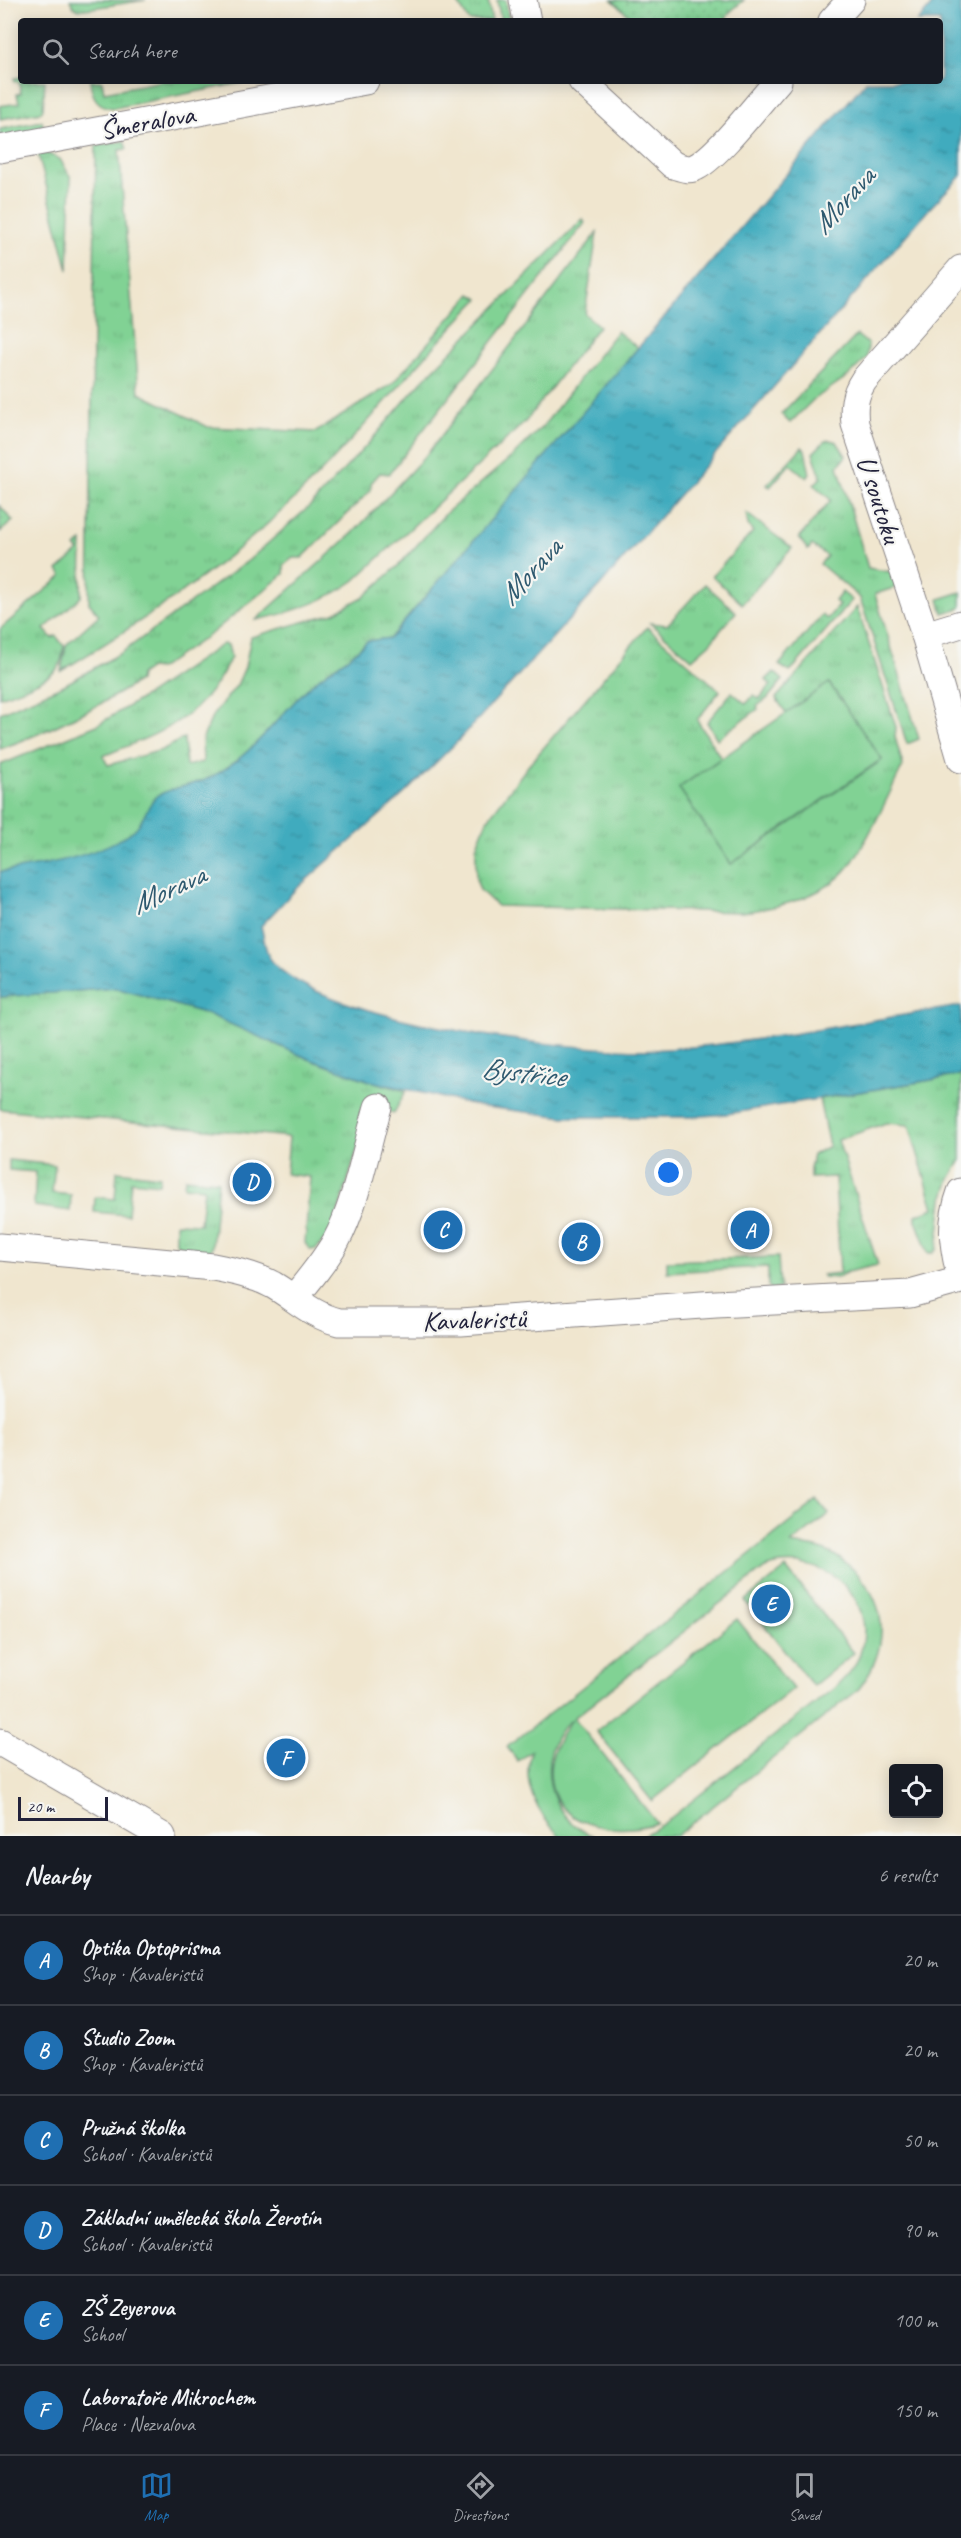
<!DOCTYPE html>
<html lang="en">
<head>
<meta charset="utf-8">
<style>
  :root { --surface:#171b24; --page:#20242c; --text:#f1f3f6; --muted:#9ea1a6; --line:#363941; --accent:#1f6fb2 }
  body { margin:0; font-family:Caveat,sans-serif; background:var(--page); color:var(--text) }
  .controls { position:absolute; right:18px; bottom:18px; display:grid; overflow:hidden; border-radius:6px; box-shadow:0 3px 15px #0003 }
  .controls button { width:54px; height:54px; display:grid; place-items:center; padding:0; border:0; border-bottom:2px solid var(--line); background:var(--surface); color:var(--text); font:30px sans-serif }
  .scale { position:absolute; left:18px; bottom:15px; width:90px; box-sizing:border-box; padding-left:6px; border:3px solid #22223b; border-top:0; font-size:16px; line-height:21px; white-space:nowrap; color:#22223b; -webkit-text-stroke:4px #f6f6f2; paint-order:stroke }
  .you { position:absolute; left:669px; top:1173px; width:21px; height:21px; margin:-15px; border:4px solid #fff; border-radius:50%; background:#1a73e8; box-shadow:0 0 0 9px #1a73e833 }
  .badge { display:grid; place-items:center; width:39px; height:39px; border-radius:50%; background:var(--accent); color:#fff; font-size:20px; font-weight:700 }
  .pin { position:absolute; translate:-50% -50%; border:3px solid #fff; box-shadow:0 2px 6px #0006 }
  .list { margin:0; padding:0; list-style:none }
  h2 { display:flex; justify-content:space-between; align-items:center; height:78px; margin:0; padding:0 24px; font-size:26px }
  h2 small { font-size:20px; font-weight:400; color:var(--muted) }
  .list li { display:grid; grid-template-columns:39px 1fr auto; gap:18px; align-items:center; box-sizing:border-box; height:90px; padding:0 24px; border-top:2px solid var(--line) }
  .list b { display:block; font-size:22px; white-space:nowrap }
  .list p { margin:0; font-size:20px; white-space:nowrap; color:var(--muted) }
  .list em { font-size:20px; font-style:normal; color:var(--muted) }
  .icon { flex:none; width:33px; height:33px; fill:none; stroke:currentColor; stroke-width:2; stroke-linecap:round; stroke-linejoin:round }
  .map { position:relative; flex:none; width:961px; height:1836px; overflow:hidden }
  .search { position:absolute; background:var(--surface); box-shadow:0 3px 15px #0003; left:18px; right:18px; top:18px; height:66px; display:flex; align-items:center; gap:15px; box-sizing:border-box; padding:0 21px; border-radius:6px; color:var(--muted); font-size:22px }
  .sheet { height:618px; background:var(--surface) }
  nav { display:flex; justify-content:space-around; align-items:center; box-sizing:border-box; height:84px; border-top:2px solid var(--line); background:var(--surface); font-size:16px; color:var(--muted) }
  nav a { display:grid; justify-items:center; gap:3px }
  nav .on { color:var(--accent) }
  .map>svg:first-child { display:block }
</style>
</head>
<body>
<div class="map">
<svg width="961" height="1836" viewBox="0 0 961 1836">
  <defs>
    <pattern id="grass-tufts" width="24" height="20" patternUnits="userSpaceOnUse" patternTransform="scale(1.5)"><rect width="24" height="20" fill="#81d294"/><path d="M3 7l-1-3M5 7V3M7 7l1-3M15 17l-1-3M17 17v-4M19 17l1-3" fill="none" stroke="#6fb480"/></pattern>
    <pattern id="garden-dots" width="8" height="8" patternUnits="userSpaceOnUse" patternTransform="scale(1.5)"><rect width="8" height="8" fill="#81d294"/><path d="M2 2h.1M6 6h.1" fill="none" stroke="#6fb480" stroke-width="1.8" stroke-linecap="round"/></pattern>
    <pattern id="water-ripples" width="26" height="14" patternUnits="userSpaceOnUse" patternTransform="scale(1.5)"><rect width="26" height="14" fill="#3fabbe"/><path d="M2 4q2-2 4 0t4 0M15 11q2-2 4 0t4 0" fill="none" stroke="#348b9c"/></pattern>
  </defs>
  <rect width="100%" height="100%" fill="#f6f6f2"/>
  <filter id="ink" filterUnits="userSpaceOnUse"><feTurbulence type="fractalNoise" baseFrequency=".0167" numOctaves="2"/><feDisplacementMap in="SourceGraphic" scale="12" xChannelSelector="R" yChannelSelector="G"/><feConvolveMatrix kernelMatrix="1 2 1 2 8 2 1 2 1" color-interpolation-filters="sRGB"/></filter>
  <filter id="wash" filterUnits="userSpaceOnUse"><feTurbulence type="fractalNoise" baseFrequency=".008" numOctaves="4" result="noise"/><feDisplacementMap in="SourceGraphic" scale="24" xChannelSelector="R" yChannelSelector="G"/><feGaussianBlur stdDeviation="1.35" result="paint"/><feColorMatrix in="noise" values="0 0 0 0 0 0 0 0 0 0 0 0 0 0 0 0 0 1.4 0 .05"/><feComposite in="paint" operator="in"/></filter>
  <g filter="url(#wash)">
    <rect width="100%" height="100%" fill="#f0e6cf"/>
    <g fill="url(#grass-tufts)" stroke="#527a68" stroke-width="1.5">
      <polygon points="70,0 146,0 79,10 74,8"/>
      <polygon points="456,0 488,0 492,21 469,21"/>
      <polygon points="497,0 506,0 509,21 501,21"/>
      <polygon points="21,77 21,81 45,81 43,109 41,112 0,119 0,106 19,103 17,94 21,93 19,81 15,82 14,78"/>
      <path d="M90 81H102L104 92 162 81H251L114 108C97 107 92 97 90 81Z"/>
      <polygon points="42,121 44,130 0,138 0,129"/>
      <path d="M124 141 127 149 119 150 139 393 208 427 316 432 392 384 471 294 479 299C414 365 357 439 290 503 221 569 142 622 61 671L66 645 99 615 89 603 96 146Z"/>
      <polygon points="46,153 60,159 71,178 68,270 38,154"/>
      <path d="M583 219 585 223 389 474 380 473 371 483V490L302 558H293L284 565V574L212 633 159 669 150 668 140 675 139 681C95 709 49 731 0 749V713L64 685 121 653 249 560 311 505 367 445 421 382Z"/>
      <path d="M597 233 585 314 599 326 526 421 354 581C324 602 292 613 256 620L353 533 428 453Z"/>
      <path d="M617 331 638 348 390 638 367 641C348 662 328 668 310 686 277 717 251 758 209 778 196 785 167 788 157 796 147 804 145 822 134 830 97 858 44 865 0 872V765L97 725 147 695 223 644 228 645 231 657C203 719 162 732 103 756L108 765 162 750 184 738 186 766 203 762 202 740 213 715 237 685 245 667 251 637 334 613 365 596 399 565 446 513 515 454 544 425Z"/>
      <polygon points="857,335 868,344 867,358 848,376 813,400 790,423 781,414"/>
      <polygon points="830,440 837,442 846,456 838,466 868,568 891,572 897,587 875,594 919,739 907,744 860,598 820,564 827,556 812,545 808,550 799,538 831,500 814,485 821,477 813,453 825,441"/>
      <polygon points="802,447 805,450 810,474 807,478 790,464 770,487 767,485"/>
      <polygon points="746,513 792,548 742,604 712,576 753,532 748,525"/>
      <path d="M82 542 81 597 44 629 52 638 56 636 64 646C63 654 62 662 57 669 47 681 15 692 0 697V629L62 576 58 570 79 551 75 547Z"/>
      <polygon points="705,584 736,612 709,644 692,659 650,623 667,625"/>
      <polygon points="842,592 852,600 790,672 779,665 822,615 827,619 839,605 835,601"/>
      <polygon points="961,592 961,608 943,613 939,599"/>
      <path d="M857 607 896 727 895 737 903 766C887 797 873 832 853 861 831 895 780 908 742 912L497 906 480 890 476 879V848L487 820 528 766 647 627 720 691 697 720 721 758 679 788 731 864 882 760 829 683 786 713 776 698Z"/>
      <polygon points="774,672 783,680 767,699 757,706 758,709 717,739 707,722 732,692 746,704 754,695 759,699 771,685 766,680"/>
      <polygon points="116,988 208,1014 309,1059 370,1081 406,1091 394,1113 370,1107 332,1233 316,1249 310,1250 305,1243 310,1177 286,1174 289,1137 0,1109 0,997"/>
      <polygon points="961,1075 961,1160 950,1179 943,1199 937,1249 933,1253 928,1253 916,1220 916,1215 934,1208 909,1125 886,1123 838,1140 878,1265 847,1272 837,1278 823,1277 822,1275 840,1273 835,1177 810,1178 810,1168 813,1155 829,1146 819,1099"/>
      <polygon points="9,1160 55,1165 52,1193 71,1195 70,1211 34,1206 36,1172 9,1170"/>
      <polygon points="117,1171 160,1176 159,1184 131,1181 128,1215 94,1212 95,1197 115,1199"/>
      <polygon points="185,1178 218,1181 212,1247 210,1251 179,1246 176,1243 176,1223 200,1224 204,1188 184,1186"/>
      <polygon points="778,1257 780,1288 771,1290 768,1285 768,1267 667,1272 667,1261"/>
    </g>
    <g fill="url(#garden-dots)" stroke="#527a68" stroke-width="1.5">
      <polygon points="612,0 744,0 730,12 725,21 635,21"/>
      <polygon points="0,506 13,521 0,532"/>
    </g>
    <g fill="#81d294" stroke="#527a68" stroke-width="1.5">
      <polygon points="829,683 882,759 731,864 679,788"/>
      <path d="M818 1500 829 1514 791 1544C802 1546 812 1546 823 1550 836 1554 847 1563 857 1573 891 1610 887 1652 858 1690L676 1836H642L663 1824 833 1689C842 1681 850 1674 855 1665 887 1605 827 1547 765 1568L574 1718 657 1823C615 1836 550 1828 550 1772 550 1751 562 1734 572 1719 532 1751 546 1820 594 1836H560C537 1814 521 1783 531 1751L518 1761 507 1747Z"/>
      <polygon points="786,1568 854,1653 813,1686 745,1601"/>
      <polygon points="737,1619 793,1689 652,1801 596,1731"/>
    </g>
    <path fill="url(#water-ripples)" stroke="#30667c" stroke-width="1.5" d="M936 0H961V176L930 208 600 586 459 740 404 794 294 891 261 926C264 936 265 953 271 960 322 1024 588 1055 668 1049 767 1042 863 1020 961 1006V1075L727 1114 690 1117H564L479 1106 370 1081 309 1059 208 1014 116 988 0 997V872C43 865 99 857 134 830 144 822 147 804 157 796 168 788 196 785 209 778 251 758 277 717 310 686 328 668 348 662 367 641L390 638 866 81H940V21H918Z"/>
  </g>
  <g filter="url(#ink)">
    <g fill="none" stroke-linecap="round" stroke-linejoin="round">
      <g stroke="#898485" stroke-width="29">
        <g id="street">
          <polyline points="523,0 527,21"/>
          <polyline points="832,21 851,0"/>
          <path d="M582 81 673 165C680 167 689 171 696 167 718 156 759 102 778 81"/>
          <polyline points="0,149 365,81"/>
          <path d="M961 269 864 380C854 395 853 407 855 424L925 635 961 759"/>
          <polyline points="925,635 961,624"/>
          <path d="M961 1192C949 1225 953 1245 961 1279"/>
          <path d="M0 1247 213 1267C234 1271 254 1275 273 1285 295 1298 313 1316 339 1322H461L716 1304 910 1294 961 1280"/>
          <path d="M294 1298C309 1280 324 1262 336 1241 356 1205 366 1148 378 1107"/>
          <polyline points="0,1742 162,1836"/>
        </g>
      </g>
      <use href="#street" stroke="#fff" stroke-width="27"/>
    </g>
  </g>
  <g text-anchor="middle" stroke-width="4.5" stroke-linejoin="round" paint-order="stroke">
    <g font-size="28" fill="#22223b" stroke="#f6f6f2">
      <text transform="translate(147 121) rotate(-10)" y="10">Šmeralova</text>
      <text transform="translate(880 499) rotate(72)" y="10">U soutoku</text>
      <text transform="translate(474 1319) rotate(-2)" y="10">Kavaleristů</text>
    </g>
    <g font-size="30" font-style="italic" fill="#2e596f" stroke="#f6f6f2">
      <text transform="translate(843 200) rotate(-48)" y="10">Morava</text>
      <text transform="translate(530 571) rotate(-48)" y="10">Morava</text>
      <text transform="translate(168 889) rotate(-25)" y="10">Morava</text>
      <text transform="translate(523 1072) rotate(6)" y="10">Bystřice</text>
    </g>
  </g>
</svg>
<div class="controls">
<button><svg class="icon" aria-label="locate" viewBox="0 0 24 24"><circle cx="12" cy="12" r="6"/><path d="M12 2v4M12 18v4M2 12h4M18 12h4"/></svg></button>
</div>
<div class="scale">20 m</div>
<div class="you"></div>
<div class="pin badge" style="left:750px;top:1230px">A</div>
<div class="pin badge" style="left:581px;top:1242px">B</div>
<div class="pin badge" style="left:443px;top:1230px">C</div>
<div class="pin badge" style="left:252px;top:1182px">D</div>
<div class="pin badge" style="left:771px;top:1604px">E</div>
<div class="pin badge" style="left:286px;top:1758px">F</div>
<div class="search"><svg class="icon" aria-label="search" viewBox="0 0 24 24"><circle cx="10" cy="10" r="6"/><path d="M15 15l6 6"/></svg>Search here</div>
</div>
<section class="sheet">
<h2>Nearby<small>6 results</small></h2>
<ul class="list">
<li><span class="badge">A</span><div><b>Optika Optoprisma</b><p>Shop · Kavaleristů</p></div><em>20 m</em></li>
<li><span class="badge">B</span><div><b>Studio Zoom</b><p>Shop · Kavaleristů</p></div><em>20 m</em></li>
<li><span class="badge">C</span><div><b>Pružná školka</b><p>School · Kavaleristů</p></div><em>50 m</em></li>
<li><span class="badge">D</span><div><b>Základní umělecká škola Žerotín</b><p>School · Kavaleristů</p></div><em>90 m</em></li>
<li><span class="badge">E</span><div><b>ZŠ Zeyerova</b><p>School</p></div><em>100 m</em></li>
<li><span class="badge">F</span><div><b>Laboratoře Mikrochem</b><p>Place · Nezvalova</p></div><em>150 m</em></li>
</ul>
</section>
<nav>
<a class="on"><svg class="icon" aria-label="map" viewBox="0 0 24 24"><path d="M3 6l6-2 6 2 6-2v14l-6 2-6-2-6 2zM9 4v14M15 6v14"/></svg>Map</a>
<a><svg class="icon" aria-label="directions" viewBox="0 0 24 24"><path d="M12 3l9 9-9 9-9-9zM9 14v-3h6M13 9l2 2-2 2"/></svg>Directions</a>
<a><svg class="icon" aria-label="saved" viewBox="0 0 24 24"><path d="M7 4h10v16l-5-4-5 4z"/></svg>Saved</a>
</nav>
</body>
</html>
